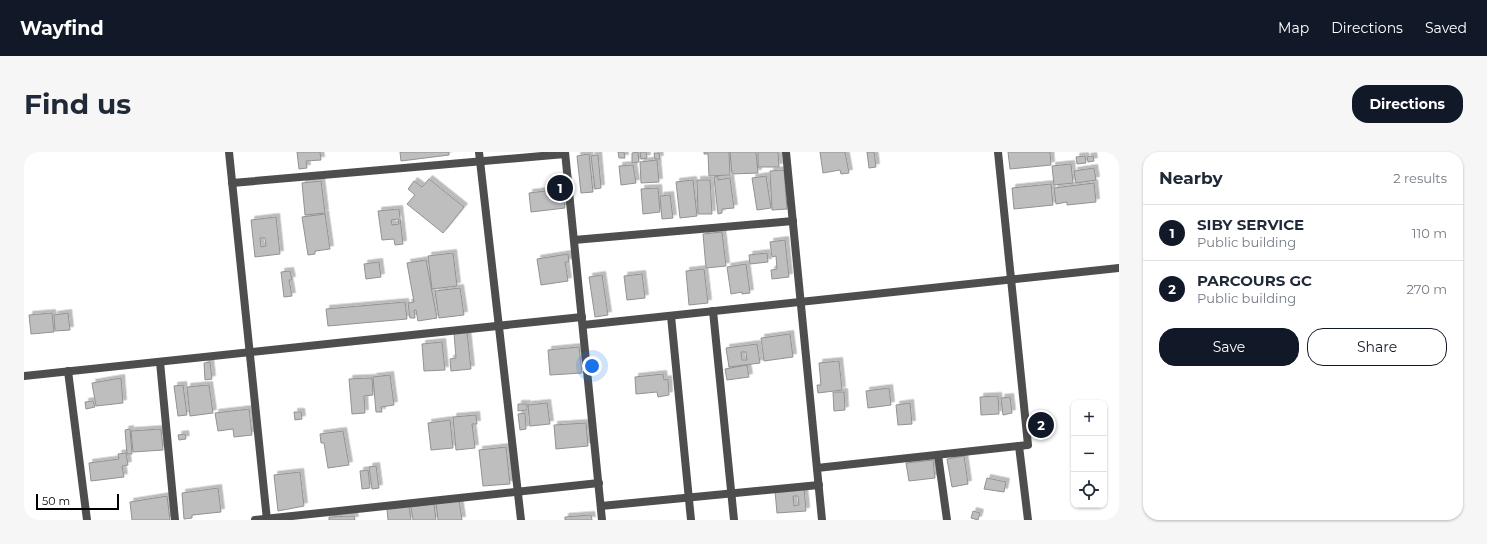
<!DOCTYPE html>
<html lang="en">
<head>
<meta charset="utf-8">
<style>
  :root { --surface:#fff; --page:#f6f6f7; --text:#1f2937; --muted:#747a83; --line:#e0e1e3; --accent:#111827 }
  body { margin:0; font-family:Montserrat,sans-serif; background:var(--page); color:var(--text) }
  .controls { position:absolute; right:12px; bottom:12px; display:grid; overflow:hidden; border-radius:8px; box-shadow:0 1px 3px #0004 }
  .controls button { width:36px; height:36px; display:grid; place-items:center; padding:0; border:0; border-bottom:1px solid var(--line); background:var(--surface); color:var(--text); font:20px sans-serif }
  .scale { position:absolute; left:12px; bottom:10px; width:83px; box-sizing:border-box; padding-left:4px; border:2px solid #000; border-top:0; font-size:11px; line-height:14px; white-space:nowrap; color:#000; -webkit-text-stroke:3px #fff; paint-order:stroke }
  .you { position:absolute; left:568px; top:214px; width:14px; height:14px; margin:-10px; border:3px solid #fff; border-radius:50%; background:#1a73e8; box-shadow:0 0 0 6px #1a73e833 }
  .badge { display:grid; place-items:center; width:26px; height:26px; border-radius:50%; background:var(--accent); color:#fff; font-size:13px; font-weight:700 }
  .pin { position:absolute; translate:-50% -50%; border:2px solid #fff; box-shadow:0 1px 4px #0006 }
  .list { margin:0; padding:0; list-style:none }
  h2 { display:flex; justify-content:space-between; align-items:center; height:52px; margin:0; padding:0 16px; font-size:17px }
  h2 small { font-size:13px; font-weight:400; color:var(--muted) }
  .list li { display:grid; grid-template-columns:26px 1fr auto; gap:12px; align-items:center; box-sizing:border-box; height:56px; padding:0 16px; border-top:1px solid var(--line) }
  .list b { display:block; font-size:15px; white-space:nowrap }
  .list p { margin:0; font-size:13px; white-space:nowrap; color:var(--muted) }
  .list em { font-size:13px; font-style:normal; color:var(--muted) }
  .actions { display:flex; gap:8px; padding:12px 16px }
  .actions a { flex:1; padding:9px 0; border:1px solid var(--accent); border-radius:16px; text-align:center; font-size:14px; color:var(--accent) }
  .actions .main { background:var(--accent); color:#fff }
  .icon { flex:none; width:22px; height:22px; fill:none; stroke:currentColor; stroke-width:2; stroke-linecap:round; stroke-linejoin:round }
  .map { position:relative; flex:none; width:1095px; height:368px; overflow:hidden; border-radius:16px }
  header { display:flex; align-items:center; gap:24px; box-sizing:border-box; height:56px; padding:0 20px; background:var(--accent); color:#fff }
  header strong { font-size:19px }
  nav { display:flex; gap:22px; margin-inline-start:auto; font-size:14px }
  .intro { display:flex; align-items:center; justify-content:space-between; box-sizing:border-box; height:96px; padding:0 24px }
  h1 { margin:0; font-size:28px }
  .button { padding:10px 18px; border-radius:16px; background:var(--accent); color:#fff; font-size:14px; font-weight:700 }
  main { display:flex; gap:24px; padding:0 24px }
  aside { flex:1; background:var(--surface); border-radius:16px; box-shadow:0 1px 3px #0004 }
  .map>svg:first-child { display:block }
</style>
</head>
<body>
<header>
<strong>Wayfind</strong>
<nav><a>Map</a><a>Directions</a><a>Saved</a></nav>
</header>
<div class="intro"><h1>Find us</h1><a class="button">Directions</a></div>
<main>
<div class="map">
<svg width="1095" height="368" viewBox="0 0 1095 368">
  <defs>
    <filter id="shadow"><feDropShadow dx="3.5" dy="-3.5" stdDeviation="0" flood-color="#0004"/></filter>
  </defs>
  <rect width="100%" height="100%" fill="#fff"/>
  <g fill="#bebebe" stroke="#929292" fill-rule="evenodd" filter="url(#shadow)">
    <polygon points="273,0 296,0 297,8 282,9 283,16 275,17"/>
    <polygon points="376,0 425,0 425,3 377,9"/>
    <polygon points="594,0 600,0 601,6 595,6"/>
    <polygon points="614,0 615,10 608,11 608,1"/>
    <polygon points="616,0 622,0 623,6 617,7"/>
    <polygon points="680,0 705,0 706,23 685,24 684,2 680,2"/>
    <polygon points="706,0 732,0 734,21 708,22"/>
    <polygon points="734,0 754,0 755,15 734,15"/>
    <polygon points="796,0 821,0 825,21 817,22 816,18 799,21"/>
    <polygon points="843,0 850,0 852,15 845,16"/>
    <polygon points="984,0 1026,0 1027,13 986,17"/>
    <polygon points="630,1 635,1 636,7 631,7"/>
    <polygon points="565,2 569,40 557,41 553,4"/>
    <polygon points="574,3 577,36 571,37 567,4"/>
    <polygon points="1061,4 1062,11 1053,12 1052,5"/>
    <polygon points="1069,4 1070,9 1064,10 1063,5"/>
    <polygon points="633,8 635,30 617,31 616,10"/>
    <polygon points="1047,12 1049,31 1030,33 1028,14"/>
    <polygon points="609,13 612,31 597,33 595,14"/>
    <polygon points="1070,16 1072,28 1052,31 1050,19"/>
    <polygon points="760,18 763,57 748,58 746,19"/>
    <polygon points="694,24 694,28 706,26 710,56 698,57 698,61 694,62 690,25"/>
    <polygon points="742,24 747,56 733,58 728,26"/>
    <polygon points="405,27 440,55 419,81 383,52 391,43 384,37 390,29 398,35"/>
    <polygon points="669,28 673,64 656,66 652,30"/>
    <polygon points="673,28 686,28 688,62 674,62"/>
    <polygon points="297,29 301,61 281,63 278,31"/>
    <polygon points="1070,31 1072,50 1043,53 1043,50 1032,52 1030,36"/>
    <polygon points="1027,32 1029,53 990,57 988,36"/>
    <polygon points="634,36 636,60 619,62 617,37"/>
    <polygon points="538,37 541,56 507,60 505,41"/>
    <polygon points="646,43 649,66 638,67 636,44"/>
    <path d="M375 57 379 92 371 93 370 87 358 88 354 59ZM374 67 375 72 368 73 367 68Z"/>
    <polygon points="301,62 306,97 291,99 291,102 284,103 278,65"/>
    <path d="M252 65 256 102 231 105 227 68ZM236 86H241L242 94 237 95Z"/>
    <polygon points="698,80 702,114 682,116 679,82"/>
    <polygon points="761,88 765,125 748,127 747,118 753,117 752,104 748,105 746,90"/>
    <polygon points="429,101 433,134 408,137 404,104"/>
    <polygon points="743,101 744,110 726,112 725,103"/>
    <polygon points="544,102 545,110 541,110 544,129 517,133 513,107"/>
    <polygon points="402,108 413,166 394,169 392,158 390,158 391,166 386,166 384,151 390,150 383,111"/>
    <polygon points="355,110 357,125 342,127 340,112"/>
    <polygon points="722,112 726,141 718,142 718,140 707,142 703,115"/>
    <polygon points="680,117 684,151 665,153 662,119"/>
    <polygon points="266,119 268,128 265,128 268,144 260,145 257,120"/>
    <polygon points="618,122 621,146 603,148 600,124"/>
    <polygon points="578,123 584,163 571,165 565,125"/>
    <polygon points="436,136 440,163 415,166 411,139"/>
    <polygon points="381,150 383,167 304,174 302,157"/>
    <polygon points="28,161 30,180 7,182 5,163"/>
    <polygon points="44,161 46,178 31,179 30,163"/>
    <polygon points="443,180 447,217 427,219 426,207 432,206 430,181"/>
    <polygon points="766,182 769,205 740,209 737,186"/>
    <polygon points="418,190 421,218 400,219 398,192"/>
    <path d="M733 192 736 211 705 215 702 196ZM717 200H722L723 208H718Z"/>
    <polygon points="555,195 558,221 526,223 524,198"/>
    <polygon points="815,209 818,238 794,241 793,233 797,233 795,211"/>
    <polygon points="186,210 188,227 181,228 180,211"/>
    <polygon points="723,213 725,225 703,228 701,217"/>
    <polygon points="639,222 640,228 644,227 645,243 634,245 633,240 612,242 611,225"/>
    <polygon points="366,223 370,253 357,255 358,260 352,260 349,225"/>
    <polygon points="97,226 99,251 72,254 68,231"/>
    <polygon points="348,226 349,243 340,244 341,261 328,262 325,227"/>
    <polygon points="159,233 163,263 154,264 150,234"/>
    <polygon points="185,233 189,261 166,264 163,235"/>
    <polygon points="865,236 867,253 844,256 842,239"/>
    <polygon points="809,240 820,240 821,258 810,259"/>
    <polygon points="974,244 975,262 957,263 956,245"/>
    <polygon points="986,245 988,261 979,263 977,246"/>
    <polygon points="69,249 71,255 62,257 61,250"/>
    <polygon points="523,251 526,272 506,274 504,253"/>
    <polygon points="886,251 888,272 874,273 872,253"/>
    <polygon points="494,252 503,252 503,258 494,259"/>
    <polygon points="225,257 228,283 210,285 209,277 194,279 191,261"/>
    <polygon points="270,260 277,260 278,267 271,268"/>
    <polygon points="501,261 502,277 496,278 494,262"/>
    <polygon points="452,263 453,272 448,272 451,296 432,298 429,265"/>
    <polygon points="426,268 429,296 407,298 404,271"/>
    <polygon points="562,271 564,294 532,297 530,273"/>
    <polygon points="106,277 108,302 103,302 101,278"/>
    <polygon points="137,277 139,298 109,300 107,279"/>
    <polygon points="319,279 325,313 304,316 300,291 297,291 296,282"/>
    <polygon points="161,282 162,287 155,288 154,283"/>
    <polygon points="482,295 486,332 459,334 455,298"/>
    <polygon points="102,301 104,313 98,314 100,325 67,329 65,311 95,307 94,302"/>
    <polygon points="940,304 944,332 928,335 923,307"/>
    <polygon points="909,308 911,326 885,329 882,311"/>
    <polygon points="352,314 355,336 348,337 345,315"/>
    <polygon points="344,318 346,336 338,337 336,319"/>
    <polygon points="276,320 280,354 254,359 250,323"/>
    <polygon points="963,326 982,330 980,340 960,337"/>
    <polygon points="194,336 197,360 168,363 168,366 160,367 158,341"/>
    <path d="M780 336 782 359 753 361 751 339ZM769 344H774L775 353 770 354Z"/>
    <polygon points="143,344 146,368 108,368 106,350"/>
    <polygon points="435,348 438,368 414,368 412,351"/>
    <polygon points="410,352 412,368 389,368 387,355"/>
    <polygon points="385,354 387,368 364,368 363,357"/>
    <polygon points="949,359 956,361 954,368 947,366"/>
    <polygon points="567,363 568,368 541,368 541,365"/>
    <polygon points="330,364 331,368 305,368 305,365"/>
  </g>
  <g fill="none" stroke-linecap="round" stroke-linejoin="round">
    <g stroke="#4e4e4e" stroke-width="8">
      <polyline points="205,0 243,368"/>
      <polyline points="455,0 497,368"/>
      <polyline points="762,0 798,368"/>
      <polyline points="208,31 541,2"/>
      <polyline points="550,88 769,69"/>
      <polyline points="689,159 710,368"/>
      <polyline points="647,164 667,368"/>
      <polyline points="559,173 1095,116"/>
      <polyline points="136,210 151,368"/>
      <polyline points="44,219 63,368"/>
      <polyline points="0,224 558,165"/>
      <polyline points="995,294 1004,368"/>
      <polyline points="914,303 923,368"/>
      <polyline points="793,316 1004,293 974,0"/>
      <polyline points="577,354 795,333"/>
      <polyline points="231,368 575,331"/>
    </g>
    <polyline stroke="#4e4e4e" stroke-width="8" points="541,0 578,368"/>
  </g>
</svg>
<div class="controls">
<button>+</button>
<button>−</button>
<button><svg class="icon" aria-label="locate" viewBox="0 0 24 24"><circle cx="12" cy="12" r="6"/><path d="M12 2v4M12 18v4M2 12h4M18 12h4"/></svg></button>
</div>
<div class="scale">50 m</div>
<div class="you"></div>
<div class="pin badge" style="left:536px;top:36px">1</div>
<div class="pin badge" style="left:1017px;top:273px">2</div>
</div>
<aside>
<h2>Nearby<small>2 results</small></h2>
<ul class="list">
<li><span class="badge">1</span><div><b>SIBY SERVICE</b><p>Public building</p></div><em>110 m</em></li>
<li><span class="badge">2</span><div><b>PARCOURS GC</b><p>Public building</p></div><em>270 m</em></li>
</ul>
<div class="actions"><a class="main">Save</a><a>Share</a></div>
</aside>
</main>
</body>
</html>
